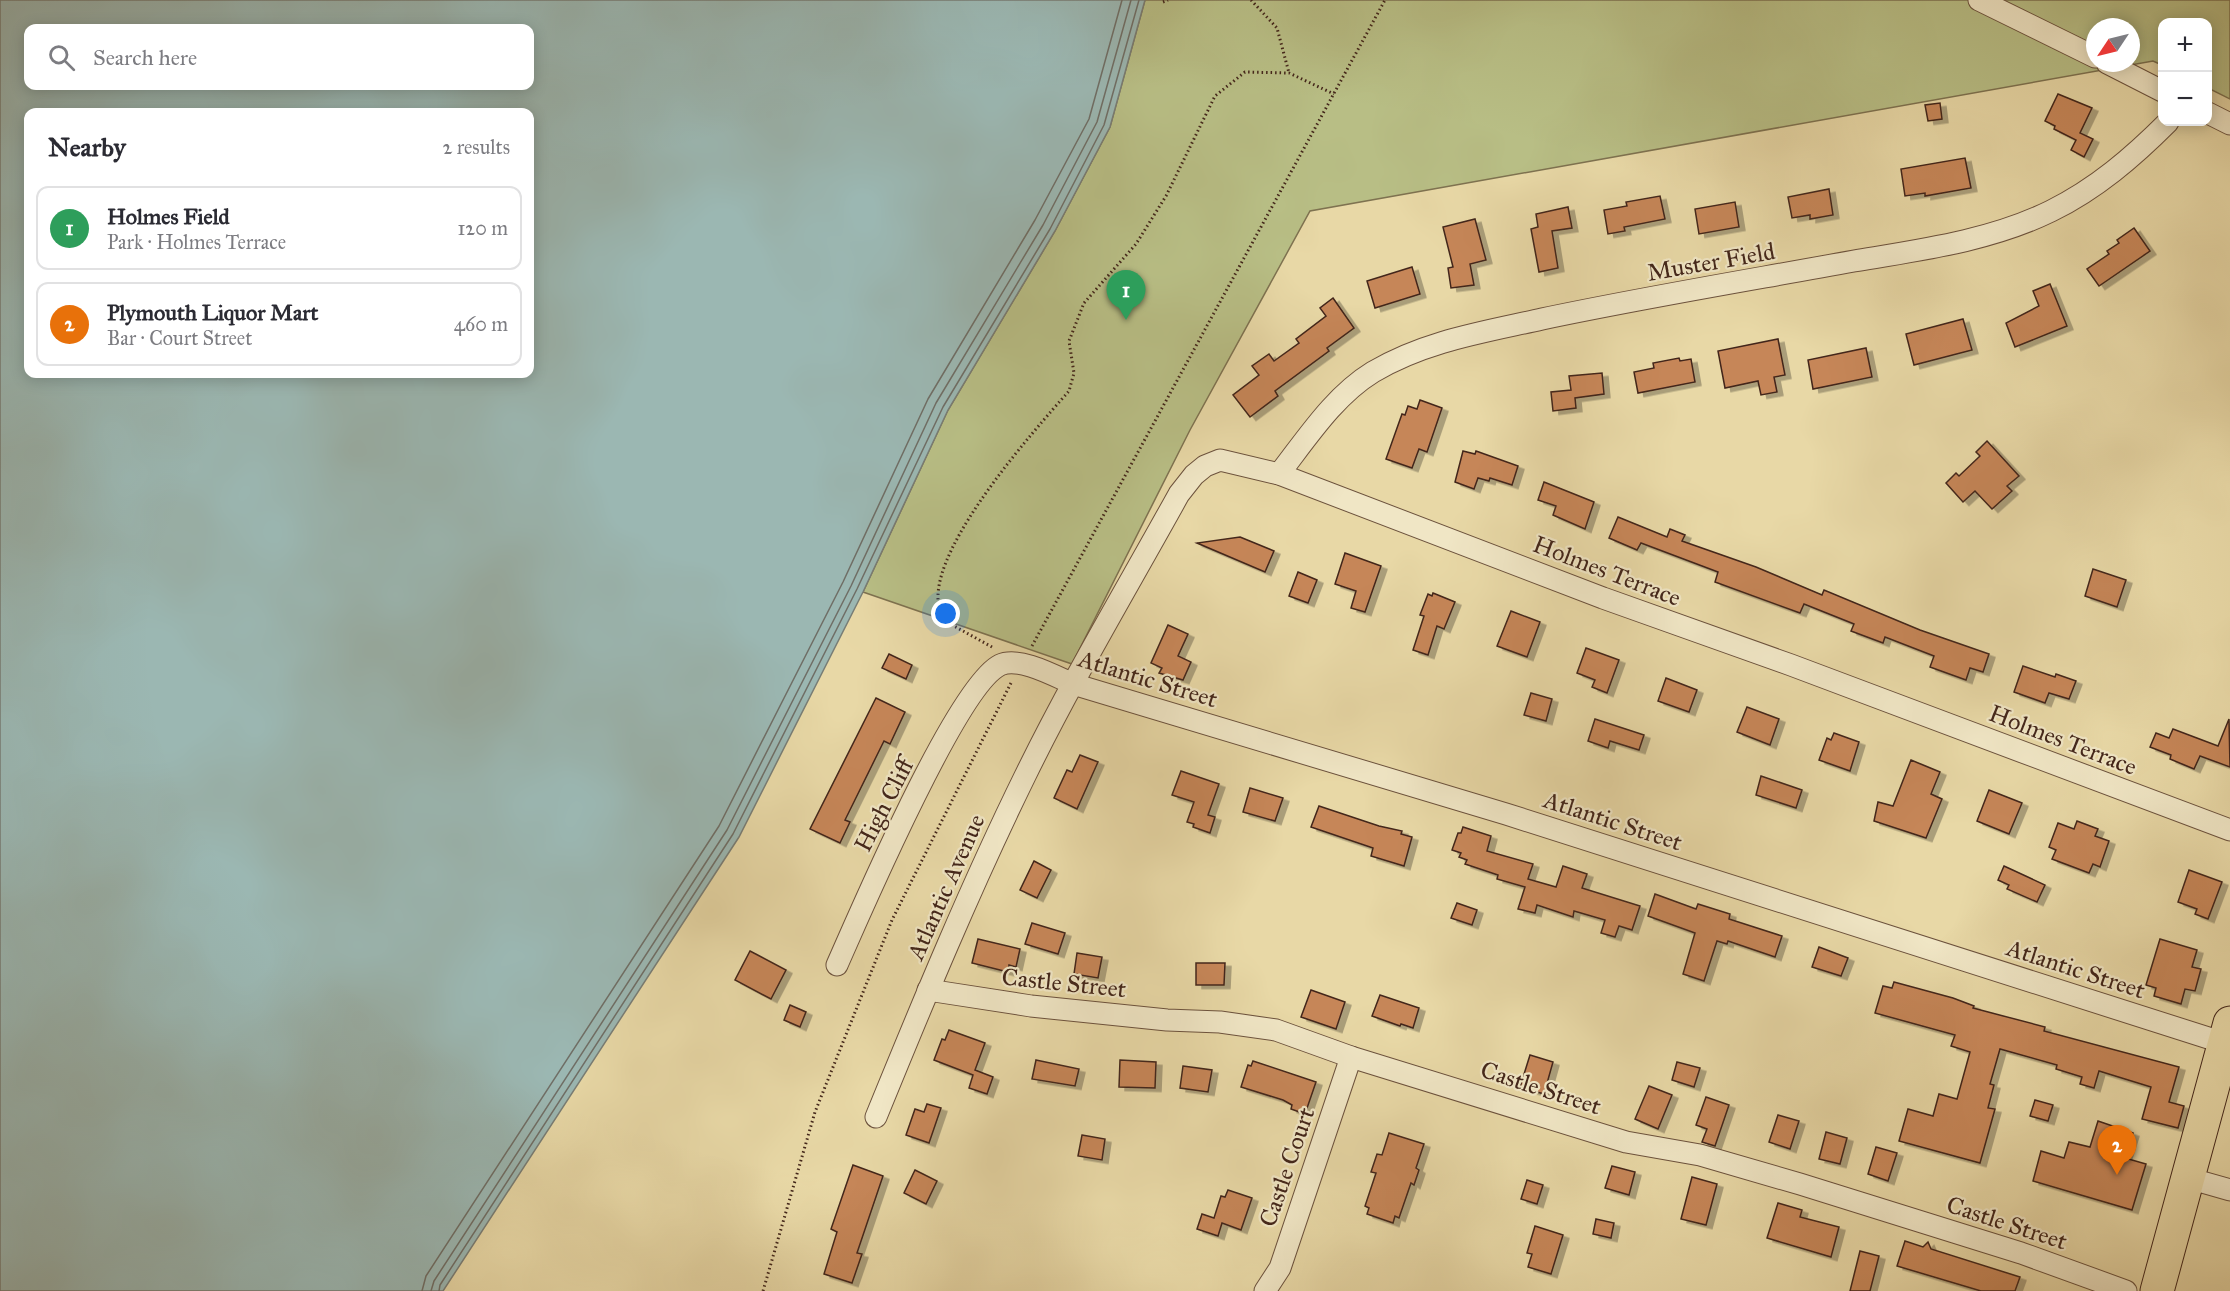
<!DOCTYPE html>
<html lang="en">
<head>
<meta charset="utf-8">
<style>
  :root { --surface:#fff; --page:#f2f2f3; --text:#2b2b33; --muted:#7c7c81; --line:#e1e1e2; --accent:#1a73e8 }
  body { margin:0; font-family:"IM FELL Great Primer",serif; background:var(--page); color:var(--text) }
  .controls { position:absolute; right:18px; top:18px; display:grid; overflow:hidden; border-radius:12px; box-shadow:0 3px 15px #0003 }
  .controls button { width:54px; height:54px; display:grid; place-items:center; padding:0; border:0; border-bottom:2px solid var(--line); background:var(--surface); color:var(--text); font:30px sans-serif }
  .compass { position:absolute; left:2086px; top:18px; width:54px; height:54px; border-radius:50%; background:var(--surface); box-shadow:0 3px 15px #0003; rotate:235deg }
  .you { position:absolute; left:946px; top:614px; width:21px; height:21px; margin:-15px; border:4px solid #fff; border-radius:50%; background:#1a73e8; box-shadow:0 0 0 9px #1a73e833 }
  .badge { display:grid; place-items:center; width:39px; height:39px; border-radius:50%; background:var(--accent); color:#fff; font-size:20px; font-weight:700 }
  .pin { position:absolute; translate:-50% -50px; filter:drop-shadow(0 2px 3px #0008) }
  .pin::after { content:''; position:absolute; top:32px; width:21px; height:18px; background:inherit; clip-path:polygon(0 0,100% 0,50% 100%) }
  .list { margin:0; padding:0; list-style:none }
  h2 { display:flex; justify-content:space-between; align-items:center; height:78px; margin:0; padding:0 24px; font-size:26px }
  h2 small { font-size:20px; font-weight:400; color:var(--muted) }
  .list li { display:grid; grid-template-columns:39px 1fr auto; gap:18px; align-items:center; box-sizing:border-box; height:84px; margin:0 12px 12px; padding:0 12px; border:2px solid var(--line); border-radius:12px }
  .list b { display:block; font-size:22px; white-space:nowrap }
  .list p { margin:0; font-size:20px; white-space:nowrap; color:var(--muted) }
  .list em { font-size:20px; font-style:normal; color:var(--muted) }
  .icon { flex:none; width:33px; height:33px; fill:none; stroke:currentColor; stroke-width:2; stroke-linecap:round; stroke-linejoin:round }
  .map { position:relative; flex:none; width:2230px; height:1291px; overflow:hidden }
  .search { position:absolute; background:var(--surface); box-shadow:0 3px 15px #0003; left:24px; top:24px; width:510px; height:66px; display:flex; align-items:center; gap:15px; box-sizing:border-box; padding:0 21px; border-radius:12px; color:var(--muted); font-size:22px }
  .panel { position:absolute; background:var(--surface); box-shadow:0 3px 15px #0003; left:24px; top:108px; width:510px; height:270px; border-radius:12px }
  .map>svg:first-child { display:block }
</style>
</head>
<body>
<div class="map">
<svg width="2230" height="1291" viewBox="0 0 2230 1291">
  <defs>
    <filter id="shadow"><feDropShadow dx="6" dy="3.5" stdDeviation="0" flood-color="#0004"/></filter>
  </defs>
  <rect width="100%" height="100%" fill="#e8d8a6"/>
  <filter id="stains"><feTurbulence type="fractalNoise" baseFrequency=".00333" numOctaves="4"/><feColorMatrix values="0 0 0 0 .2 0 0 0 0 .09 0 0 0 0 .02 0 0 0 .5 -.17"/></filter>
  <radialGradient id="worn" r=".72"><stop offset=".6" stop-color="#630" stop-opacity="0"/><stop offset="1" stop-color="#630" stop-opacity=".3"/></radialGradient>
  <path fill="#b8be85" stroke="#7e7250" stroke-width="1.5" fill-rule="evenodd" d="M1145 0H2230V99L2208 88V22H2162V65L2153 61 1310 211 1190 430 1072 664 863 592 948 410 1055 231 1110 127ZM2095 27H2131V63H2095Z"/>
  <path fill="#9bb7b2" stroke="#787d75" stroke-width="1.5" fill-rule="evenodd" d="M0 0H1145L1110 127 1055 231 948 410 863 592 739 837 443 1291H0ZM28 28H530V86H28ZM28 112H530V374H28Z"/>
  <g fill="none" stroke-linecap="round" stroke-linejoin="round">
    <g stroke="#6f6e66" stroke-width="1.5">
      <polyline points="422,1291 426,1276 719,826 843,582 928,399 1035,220 1089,119 1122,0"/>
      <polyline points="431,1291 434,1281 727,830 851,586 936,403 1043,225 1097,122 1131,0"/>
      <polyline points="439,1291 440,1285 733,834 857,589 943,407 1050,229 1104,125 1139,0"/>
    </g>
  </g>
  <g fill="#c68659" stroke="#43261a" stroke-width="1.5" filter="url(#shadow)">
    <polygon points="2058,94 2092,108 2080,133 2093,139 2084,157 2071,150 2076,140 2054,129 2055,126 2045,121"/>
    <polygon points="1940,103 1942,119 1928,121 1925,105"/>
    <polygon points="1965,158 1971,188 1925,196 1925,193 1905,196 1901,169"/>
    <polygon points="1829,189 1833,215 1810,219 1810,215 1792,218 1788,197"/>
    <polygon points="1660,196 1665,219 1624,227 1625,231 1608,234 1604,210 1627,206 1626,202"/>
    <polygon points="1735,202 1739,227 1699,234 1695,209"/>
    <polygon points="1568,207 1572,228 1552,231 1558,268 1539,272 1531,229 1538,227 1536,214"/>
    <polygon points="1475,219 1486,260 1470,264 1474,285 1451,288 1448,268 1453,267 1443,227"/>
    <polygon points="2134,228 2150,251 2099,286 2087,269 2109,254 2107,251 2119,243 2117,240"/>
    <polygon points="1412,267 1420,294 1375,308 1367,281"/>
    <polygon points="2050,284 2067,326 2015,347 2006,323 2039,306 2033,291"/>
    <polygon points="1333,298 1354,328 1327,348 1329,351 1275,391 1278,396 1250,417 1233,395 1259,375 1252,366 1269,354 1274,361 1299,343 1296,339 1326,316 1320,308"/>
    <polygon points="1963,319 1972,350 1914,365 1906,334"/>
    <polygon points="1778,339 1785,375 1774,377 1777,392 1761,395 1758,381 1725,388 1718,351"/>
    <polygon points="1866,348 1872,377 1813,389 1808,360"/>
    <polygon points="1679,358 1680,361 1691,359 1695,382 1638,393 1634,372 1654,368 1653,363"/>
    <polygon points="1602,373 1604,394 1575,398 1576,408 1553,411 1551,392 1571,390 1569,376"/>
    <polygon points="1420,400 1442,408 1427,452 1419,449 1412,468 1386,459 1402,414 1405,415 1408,406 1417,409"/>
    <polygon points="1987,441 2019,476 2007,486 2012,491 1992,509 1975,491 1963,502 1946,483 1956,473 1959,476 1980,456 1976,452"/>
    <polygon points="1463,451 1475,454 1476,451 1518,466 1512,485 1490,478 1489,481 1478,478 1474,489 1455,482"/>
    <polygon points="1544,482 1594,502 1585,529 1553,515 1556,506 1538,500"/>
    <polygon points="1618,517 1667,537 1670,529 1685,535 1682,541 1756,567 1822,595 1824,590 1920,630 1989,654 1983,672 1970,668 1966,680 1930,667 1934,656 1885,637 1883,643 1851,631 1854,624 1804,604 1800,613 1715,582 1718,572 1641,543 1637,550 1609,538"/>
    <polygon points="1240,537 1274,551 1265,572 1197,543"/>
    <polygon points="1345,553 1381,566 1365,612 1351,608 1356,591 1335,584"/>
    <polygon points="2093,569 2126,580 2117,607 2085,596"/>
    <polygon points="1298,572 1317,580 1308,603 1289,596"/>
    <polygon points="1433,593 1455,602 1444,629 1437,626 1428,655 1413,650 1424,616 1420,615 1428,594 1432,596"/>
    <polygon points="1511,611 1540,622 1527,657 1497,646"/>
    <polygon points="1168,625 1188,634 1178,656 1191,662 1183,680 1159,673 1162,668 1151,663"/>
    <polygon points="1586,648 1619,660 1607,693 1592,687 1595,680 1577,673"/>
    <polygon points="889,654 912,665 906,679 882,668"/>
    <polygon points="2023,666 2055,677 2056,674 2076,681 2069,699 2049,693 2045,703 2014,692"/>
    <polygon points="1666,678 1697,690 1689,712 1658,701"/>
    <polygon points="1531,693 1552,699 1546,721 1524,715"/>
    <polygon points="876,698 905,712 890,744 884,741 845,820 850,822 840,843 810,829"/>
    <polygon points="1747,707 1779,719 1770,745 1737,732"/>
    <polygon points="1595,719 1644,735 1639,750 1610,741 1608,748 1588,741"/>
    <polygon points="2229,719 2230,767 2200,756 2194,769 2170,759 2171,755 2150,747 2156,733 2169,738 2173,729 2218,746"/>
    <polygon points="1834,733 1859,742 1850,771 1819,760 1827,738 1831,740"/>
    <polygon points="1080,755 1098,762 1077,809 1054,798 1067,770 1072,772"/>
    <polygon points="1911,760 1940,772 1931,794 1942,799 1926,838 1874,821 1878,802 1893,806"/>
    <polygon points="1181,771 1219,784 1208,815 1215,817 1210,833 1193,827 1194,824 1187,822 1194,802 1172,795"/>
    <polygon points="1761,776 1802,790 1796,808 1756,795"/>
    <polygon points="1250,788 1283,798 1275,821 1243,812"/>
    <polygon points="1989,790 2022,803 2009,834 1977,821"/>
    <polygon points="1319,806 1379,826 1402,831 1401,834 1412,837 1404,866 1371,856 1373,848 1311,827"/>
    <polygon points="2077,821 2098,829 2095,836 2109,841 2100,867 2093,864 2089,873 2052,859 2056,850 2049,847 2058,823 2074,829"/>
    <polygon points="1463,827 1491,836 1487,851 1533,864 1528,879 1556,887 1563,866 1587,874 1582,888 1640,906 1632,930 1619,926 1615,937 1601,933 1605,920 1574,911 1573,917 1537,905 1535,913 1518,909 1525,887 1497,879 1498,875 1465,864 1467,860 1459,857 1461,853 1452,850 1458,833 1461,833"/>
    <polygon points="1034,861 1051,870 1037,898 1020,890"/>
    <polygon points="2004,866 2045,885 2037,902 2007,889 2009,885 1998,880"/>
    <polygon points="2189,870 2222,882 2208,919 2195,914 2197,909 2178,902"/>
    <polygon points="1655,894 1696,909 1698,904 1730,914 1729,919 1782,936 1775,957 1728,941 1727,944 1717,941 1704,981 1683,974 1695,933 1648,916"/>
    <polygon points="1457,903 1477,910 1472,925 1451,918"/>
    <polygon points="1032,923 1065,933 1058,954 1025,944"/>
    <polygon points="978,939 1020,949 1016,967 1009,965 1008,972 972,963"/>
    <polygon points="2160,939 2197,950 2192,967 2201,969 2195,991 2185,989 2181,1004 2154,996 2156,988 2146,985"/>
    <polygon points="1819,947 1848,958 1841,976 1812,967"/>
    <polygon points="750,951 786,970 771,999 735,980"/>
    <polygon points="1077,953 1102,957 1098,978 1074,974"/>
    <polygon points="1196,963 1225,963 1224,985 1196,985"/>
    <polygon points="1894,982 1953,998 1974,1006 1973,1008 2045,1027 2044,1031 2179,1067 2169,1102 2184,1106 2178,1128 2142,1119 2151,1087 2099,1071 2094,1088 2080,1084 2082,1077 2056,1069 2057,1065 2000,1049 1990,1084 1994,1085 1988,1108 1995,1109 1980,1163 1899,1141 1908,1109 1933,1116 1939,1094 1957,1099 1970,1052 1951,1046 1955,1035 1875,1013 1883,986 1892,988"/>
    <polygon points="1311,990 1345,1002 1336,1029 1301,1017"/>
    <polygon points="1380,995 1419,1008 1413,1028 1401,1024 1400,1026 1372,1016"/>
    <polygon points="790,1005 806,1012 800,1027 784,1020"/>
    <polygon points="949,1030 985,1043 975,1070 993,1077 987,1094 969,1088 973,1075 934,1060 942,1039 945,1040"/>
    <polygon points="1530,1055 1553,1062 1544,1094 1520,1087"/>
    <polygon points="1036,1060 1079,1069 1075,1086 1032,1079"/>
    <polygon points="1120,1060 1156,1062 1155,1088 1119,1087"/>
    <polygon points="1253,1061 1316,1082 1305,1114 1291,1109 1292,1105 1283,1100 1241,1087 1248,1065 1251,1066"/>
    <polygon points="1677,1062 1700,1068 1694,1087 1672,1080"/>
    <polygon points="1183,1066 1212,1070 1208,1092 1180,1088"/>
    <polygon points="1649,1086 1672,1095 1658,1129 1635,1119"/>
    <polygon points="1706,1097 1729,1105 1715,1146 1702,1142 1707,1129 1696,1125"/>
    <polygon points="2035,1100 2053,1105 2048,1121 2030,1116"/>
    <polygon points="927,1104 941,1108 929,1143 906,1135 915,1109 924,1112"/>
    <polygon points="1778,1115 1799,1121 1790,1149 1769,1142"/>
    <polygon points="2098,1121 2133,1133 2125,1158 2146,1164 2132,1210 2033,1181 2041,1151 2064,1158 2069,1142 2090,1147"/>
    <polygon points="1826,1132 1847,1138 1840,1164 1819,1159"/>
    <polygon points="1389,1133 1424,1144 1416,1168 1419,1170 1414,1185 1411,1183 1399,1218 1395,1216 1393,1223 1367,1214 1369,1208 1365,1206 1376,1173 1371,1172 1377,1154 1382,1155"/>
    <polygon points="1082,1135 1105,1139 1102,1160 1078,1156"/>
    <polygon points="1876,1147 1897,1153 1888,1181 1868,1174"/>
    <polygon points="853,1165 883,1176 857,1253 862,1254 852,1283 824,1274 837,1232 831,1229"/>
    <polygon points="1612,1166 1635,1172 1629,1195 1605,1188"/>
    <polygon points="915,1170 937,1181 926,1204 904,1193"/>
    <polygon points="1692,1177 1717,1184 1706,1225 1681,1219"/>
    <polygon points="1527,1180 1543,1185 1537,1204 1521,1199"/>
    <polygon points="1228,1190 1252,1198 1241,1230 1222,1223 1218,1236 1197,1229 1202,1214 1214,1218 1221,1196 1225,1197"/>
    <polygon points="1778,1203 1802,1210 1800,1217 1839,1227 1831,1257 1767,1238"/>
    <polygon points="1596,1219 1614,1223 1611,1238 1593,1234"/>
    <polygon points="1535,1226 1563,1235 1551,1274 1528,1267 1532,1254 1527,1253"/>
    <polygon points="1905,1241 1923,1247 1928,1242 1931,1249 2020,1277 2015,1291 1981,1291 1897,1266"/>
    <polygon points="1860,1251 1879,1256 1870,1291 1850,1291"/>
  </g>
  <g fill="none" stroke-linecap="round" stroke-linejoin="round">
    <g stroke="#6c523d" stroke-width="23">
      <g id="minor">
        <polyline points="1979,0 2095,57"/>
        <polyline points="2107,63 2162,91"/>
        <polyline points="2208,113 2230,124"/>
        <path d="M1279 474C1307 438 1334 396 1373 372 1425 341 1484 332 1542 319 1646 297 1750 280 1854 261 1920 250 1990 241 2051 211 2096 189 2133 157 2168 122"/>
        <path d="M837 965C861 911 957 686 1000 665 1019 656 1055 676 1073 684L1506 814 2224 1043"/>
        <polyline points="928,990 1031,1006 1167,1020 1220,1022 1276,1030 1351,1057 1626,1142 1700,1155 1800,1184 2021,1253 2126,1291"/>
        <path d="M876 1117C923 1002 970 888 1025 776 1072 680 1127 588 1179 494L1194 475 1205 466 1220 460 1279 474 1603 598 1791 665 2230 830"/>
        <polyline points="2188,1178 2230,1190"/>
        <polyline points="1265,1291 1280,1268 1351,1057"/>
      </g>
    </g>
    <g stroke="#43261a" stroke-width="35">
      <polyline id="primary" points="2157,1291 2230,1023"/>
    </g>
    <g stroke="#43261a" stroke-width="3" stroke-dasharray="1.5 3" stroke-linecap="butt">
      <polyline points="1251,0 1277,28 1289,73"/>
      <polyline points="1163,2 1168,0"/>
      <polyline points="1032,646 1385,0"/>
      <path d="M992 647 945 621C943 614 938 606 938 599 936 541 1031 434 1069 391L1074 373 1069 341 1084 303 1136 244 1166 196 1215 96 1245 72 1289 73 1334 94"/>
      <polyline points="763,1291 815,1112 892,920 1011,683"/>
    </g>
    <use href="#minor" stroke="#f0e6c5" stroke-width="21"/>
    <use href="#primary" stroke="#e8d8a6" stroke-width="33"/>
  </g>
  <g text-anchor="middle" stroke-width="4.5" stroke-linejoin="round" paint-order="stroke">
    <g font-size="24" fill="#43261a" stroke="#f0e6c5">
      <text transform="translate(1711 262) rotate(-10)" y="8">Muster Field</text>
      <text transform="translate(1607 571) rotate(21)" y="8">Holmes Terrace</text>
      <text transform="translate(1148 679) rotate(17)" y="8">Atlantic Street</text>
      <text transform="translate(2063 740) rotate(21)" y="8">Holmes Terrace</text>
      <text transform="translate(884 805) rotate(-63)" y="8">High Cliff</text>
      <text transform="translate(1613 821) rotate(18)" y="8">Atlantic Street</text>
      <text transform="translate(946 887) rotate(-66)" y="8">Atlantic Avenue</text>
      <text transform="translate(2076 969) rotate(18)" y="8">Atlantic Street</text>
      <text transform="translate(1064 983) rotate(6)" y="8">Castle Street</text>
      <text transform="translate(1541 1088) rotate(18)" y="8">Castle Street</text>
      <text transform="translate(1287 1167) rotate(-71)" y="8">Castle Court</text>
      <text transform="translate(2007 1223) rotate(18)" y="8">Castle Street</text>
    </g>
  </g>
  <rect width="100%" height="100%" filter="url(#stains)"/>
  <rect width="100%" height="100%" fill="url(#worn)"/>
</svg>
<div class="controls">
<button>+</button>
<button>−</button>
</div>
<svg class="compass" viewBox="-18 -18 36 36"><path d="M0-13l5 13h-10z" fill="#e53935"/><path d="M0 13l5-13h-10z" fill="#7c7c81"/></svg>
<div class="you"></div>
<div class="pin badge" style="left:1126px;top:320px;background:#2e9e5b">1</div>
<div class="pin badge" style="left:2117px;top:1175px;background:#e8710a">2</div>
<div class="search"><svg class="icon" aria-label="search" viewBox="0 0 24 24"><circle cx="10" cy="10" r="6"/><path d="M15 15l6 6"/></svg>Search here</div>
<section class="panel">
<h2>Nearby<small>2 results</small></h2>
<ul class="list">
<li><span class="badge" style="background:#2e9e5b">1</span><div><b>Holmes Field</b><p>Park · Holmes Terrace</p></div><em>120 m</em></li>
<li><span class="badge" style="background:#e8710a">2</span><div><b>Plymouth Liquor Mart</b><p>Bar · Court Street</p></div><em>460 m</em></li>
</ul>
</section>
</div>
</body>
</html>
